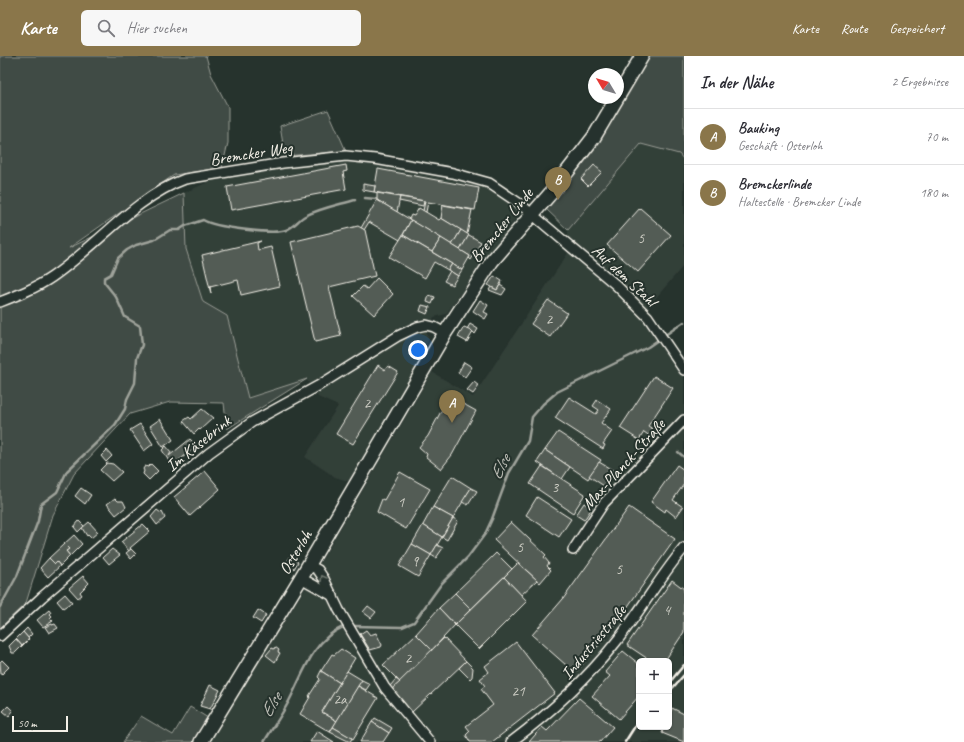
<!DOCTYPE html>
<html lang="de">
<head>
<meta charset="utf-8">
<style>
  :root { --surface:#fff; --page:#f7f7f7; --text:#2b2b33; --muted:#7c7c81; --line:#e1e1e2; --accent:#8a764a }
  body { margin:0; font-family:Caveat,sans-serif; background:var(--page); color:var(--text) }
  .controls { position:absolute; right:12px; bottom:12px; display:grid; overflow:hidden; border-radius:6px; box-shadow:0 1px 3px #0004 }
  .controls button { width:36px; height:36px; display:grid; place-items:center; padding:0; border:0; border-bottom:1px solid var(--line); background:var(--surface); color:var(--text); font:20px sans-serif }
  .compass { position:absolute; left:588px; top:12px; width:36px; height:36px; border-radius:50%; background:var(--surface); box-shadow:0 1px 3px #0004; rotate:308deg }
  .scale { position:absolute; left:12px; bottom:10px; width:56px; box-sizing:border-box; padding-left:4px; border:2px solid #f4f1e8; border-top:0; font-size:11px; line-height:14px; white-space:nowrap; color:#f4f1e8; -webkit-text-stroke:3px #26332d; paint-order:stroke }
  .you { position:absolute; left:418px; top:294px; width:14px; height:14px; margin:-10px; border:3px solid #fff; border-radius:50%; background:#1a73e8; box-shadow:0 0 0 6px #1a73e833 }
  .badge { display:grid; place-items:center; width:26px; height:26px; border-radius:50%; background:var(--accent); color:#fff; font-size:13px; font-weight:700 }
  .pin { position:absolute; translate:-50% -33px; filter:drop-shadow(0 1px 2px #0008) }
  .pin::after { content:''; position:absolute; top:21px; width:14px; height:12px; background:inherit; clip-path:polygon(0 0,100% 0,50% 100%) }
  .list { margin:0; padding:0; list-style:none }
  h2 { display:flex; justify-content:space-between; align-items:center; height:52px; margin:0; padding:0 16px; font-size:17px }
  h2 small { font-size:13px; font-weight:400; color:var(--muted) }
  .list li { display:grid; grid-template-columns:26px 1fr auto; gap:12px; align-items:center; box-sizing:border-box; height:56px; padding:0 16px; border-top:1px solid var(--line) }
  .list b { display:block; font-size:15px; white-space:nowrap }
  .list p { margin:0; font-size:13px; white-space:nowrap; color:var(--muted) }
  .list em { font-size:13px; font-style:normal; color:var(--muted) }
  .icon { flex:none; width:22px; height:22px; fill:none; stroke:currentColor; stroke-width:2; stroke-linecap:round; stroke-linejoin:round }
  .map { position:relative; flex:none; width:684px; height:686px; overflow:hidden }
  header { display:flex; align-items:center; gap:24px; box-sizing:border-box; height:56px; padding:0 20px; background:var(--accent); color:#fff }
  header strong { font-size:19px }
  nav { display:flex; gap:22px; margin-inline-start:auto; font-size:14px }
  .search { width:280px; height:36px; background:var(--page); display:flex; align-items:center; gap:10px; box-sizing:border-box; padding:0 14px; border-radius:6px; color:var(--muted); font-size:15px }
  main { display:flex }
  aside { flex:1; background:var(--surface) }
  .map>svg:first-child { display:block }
</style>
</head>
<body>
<header>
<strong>Karte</strong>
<div class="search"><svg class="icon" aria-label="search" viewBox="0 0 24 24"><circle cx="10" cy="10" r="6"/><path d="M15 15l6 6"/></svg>Hier suchen</div>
<nav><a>Karte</a><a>Route</a><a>Gespeichert</a></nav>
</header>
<main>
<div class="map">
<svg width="684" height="686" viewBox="0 0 684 686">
  <rect width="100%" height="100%" fill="#26332d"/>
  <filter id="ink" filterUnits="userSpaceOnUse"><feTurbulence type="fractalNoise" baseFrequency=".025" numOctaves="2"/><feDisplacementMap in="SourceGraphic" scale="8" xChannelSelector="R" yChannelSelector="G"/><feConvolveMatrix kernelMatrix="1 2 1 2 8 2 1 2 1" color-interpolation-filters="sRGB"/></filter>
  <g filter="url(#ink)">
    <g fill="#333f39" fill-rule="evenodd">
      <path d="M641 88 679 98 684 104V209L648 251 682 301 684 300V686H207L303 536 432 316 473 341 568 197V174ZM639 605H669V671H639Z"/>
      <polygon points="351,104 485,130 522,154 446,258 434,261 426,277 429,282 414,322 351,426 335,421 305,401 338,350 318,341 307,324 248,342 227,260 203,246 186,193 184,137 217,122"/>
    </g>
    <g fill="#414b45" stroke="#9a9e96">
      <polygon points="0,0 206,0 211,18 228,51 228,87 222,112 174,119 69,192 184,137 186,193 203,246 227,260 248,342 307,323 227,373 224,347 170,346 130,358 74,418 53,459 26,547 0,572"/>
      <polygon points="647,0 684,0 684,104 679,98 641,88 568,174 545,152 586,104 615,60"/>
      <polygon points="328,54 346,95 285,100 280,70"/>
      <polygon points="190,651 208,662 193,686 123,686 141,660 173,679"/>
    </g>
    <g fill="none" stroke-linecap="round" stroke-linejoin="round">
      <g stroke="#9fa39b" stroke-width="2.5">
        <polyline points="365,142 376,143"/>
        <polyline points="678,396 684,401"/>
        <path d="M0 551 17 520 38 465 41 448 57 436 67 415 115 369 125 353 127 343 135 327 137 302 142 289 140 270 125 261 116 241 104 226V222L111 218 118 202 127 194 136 189 154 184 170 174H179L185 170 203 164C214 171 273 179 286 174 294 171 298 164 305 160 321 152 338 149 355 144"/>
        <polyline points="354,570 402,571 414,566 442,527 468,501 485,478 492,463 509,417 528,385 532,361 543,348 557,336 648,291 684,266"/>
        <path d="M264 686C272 673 281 660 288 647 303 619 312 584 343 571"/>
      </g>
    </g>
    <g fill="#525c55" stroke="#f4f1e8">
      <polygon points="346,109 347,115 343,116 346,133 231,154 227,131"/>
      <polygon points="594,109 602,116 588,130 581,123"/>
      <polygon points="378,113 479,132 475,154 428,146 426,156 423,155 425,145 374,136"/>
      <polygon points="363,128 375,130 374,136 363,134"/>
      <polygon points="377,137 400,141 397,156 377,144"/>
      <polygon points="400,141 424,145 423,150 399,145"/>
      <polygon points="377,144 411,164 400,184 369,166 364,174 361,172"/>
      <polygon points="443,149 472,154 467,178 441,162"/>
      <polygon points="419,152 439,164 441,162 461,174 452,189 409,163 411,159 414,160"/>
      <polygon points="640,152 671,179 638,216 607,189"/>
      <polygon points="411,164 441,182 432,196 403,179"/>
      <polygon points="358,170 365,174 375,220 329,231 341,280 315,286 291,186"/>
      <polygon points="461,174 469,179 460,194 452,189"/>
      <polygon points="403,179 452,208 448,214 434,206 425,222 389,201"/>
      <polygon points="469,179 481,186 471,204 469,202 470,200 460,194"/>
      <polygon points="441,182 470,200 462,214 432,196"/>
      <polygon points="261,185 257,187 258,194 271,191 280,230 241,239 238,224 210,231 211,238 202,199"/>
      <polygon points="452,208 462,214 458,220 448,214"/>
      <polygon points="450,215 458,220 452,229 444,225"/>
      <polygon points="494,220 502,225 497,234 488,229"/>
      <polygon points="377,222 393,238 374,259 353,240 363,230 367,233"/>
      <polygon points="500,229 506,233 502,239 489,234 491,231 497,234"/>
      <polygon points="429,239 435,241 432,248 427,246"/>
      <polygon points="480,244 488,249 484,256 488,258 485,263 473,255"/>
      <polygon points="548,244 567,257 550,281 531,268"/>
      <polygon points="422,249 430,251 427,258 420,255"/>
      <polygon points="470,268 478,273 475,278 471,274 467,273"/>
      <polygon points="464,271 471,274 473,276 467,286 458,281"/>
      <polygon points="464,306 472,311 465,321 458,317"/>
      <polygon points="378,309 385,314 388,310 398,316 353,388 336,378"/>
      <polygon points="654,320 673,332 648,370 658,376 654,383 644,376 639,384 620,372"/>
      <polygon points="474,326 479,330 473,338 467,334"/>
      <polygon points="449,340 476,355 452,399 441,413 426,401 427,398 419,391 428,380"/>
      <polygon points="569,341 596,358 599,354 593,350 597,344 611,353 601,367 612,375 603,388 605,389 603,393 555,362"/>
      <polygon points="202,353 213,362 200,374 199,373 194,378 183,365 189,361 191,363"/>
      <polygon points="160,363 173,384 163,391 150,370"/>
      <polygon points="140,368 153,388 144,395 130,374"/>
      <polygon points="558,376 601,404 588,423 545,394"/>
      <polygon points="190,383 197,390 172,410 162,394 166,390 171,396 169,400"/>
      <polygon points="107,394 112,400 106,406 101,400"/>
      <polygon points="545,394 570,411 562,423 537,406"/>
      <polygon points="599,406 614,415 604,430 589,420"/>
      <polygon points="107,407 113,408 122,416 112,425 100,414"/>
      <polygon points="151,408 158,415 149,424 143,418 144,415 143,413 145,410 148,411"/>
      <polygon points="677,409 684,414 684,428 673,444 683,451 676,461 666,453 665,456 651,446"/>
      <polygon points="542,410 585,438 573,457 530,428"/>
      <polygon points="205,415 220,433 190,460 174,441"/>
      <polygon points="400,416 430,433 406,473 377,456 382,443 384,444"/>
      <polygon points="452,420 471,432 453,462 433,451"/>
      <polygon points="81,432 91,439 85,448 75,440"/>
      <polygon points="471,432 477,435 468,449 462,446"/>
      <polygon points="537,441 571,463 559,481 526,459"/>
      <polygon points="115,442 118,445 123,445 126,451 116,459 107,448"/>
      <polygon points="584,447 592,452 584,464 576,459"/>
      <polygon points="433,451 453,462 442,481 423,469"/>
      <polygon points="629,451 675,483 610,576 575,617 532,579 563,543"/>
      <polygon points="157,454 161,457 162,456 165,462 157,469 151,461"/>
      <polygon points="453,462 458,465 447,484 442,481"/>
      <polygon points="79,465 84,470 78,476 74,471"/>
      <polygon points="89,466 98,476 91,482 88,479 87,480 82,472"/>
      <polygon points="511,466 546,499 544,501 549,507 547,510 551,514 540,527 494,484"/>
      <polygon points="143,468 150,475 130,492 131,493 129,495 121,486"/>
      <polygon points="423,469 442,481 431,499 412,488"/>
      <polygon points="74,479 82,488 70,500 66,495 69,493 64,488"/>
      <polygon points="64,488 69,493 66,495 70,500 60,510 57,506 55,508 49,502"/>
      <polygon points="412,488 431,499 418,521 399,510"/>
      <polygon points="437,489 443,492 436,502 431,499"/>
      <polygon points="112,493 120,499 109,508 103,501"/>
      <polygon points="131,493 136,498 131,503 126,497"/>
      <polygon points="496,497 512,513 471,553 455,537"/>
      <polygon points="290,501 298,506 294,513 286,508"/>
      <polygon points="49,502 55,508 57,506 60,510 48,521 40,512"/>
      <polygon points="518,507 537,524 521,539 504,521"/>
      <polygon points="83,520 89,527 80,536 82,539 78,542 69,532"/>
      <polygon points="504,521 527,545 479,593 455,569"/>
      <polygon points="672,524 684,533 684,576 666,603 669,605 651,605 627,589"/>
      <polygon points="455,537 471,553 455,569 439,552"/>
      <polygon points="65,538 72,546 63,552 57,545"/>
      <polygon points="368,550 376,556 371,562 363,556"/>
      <polygon points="439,552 455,569 432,594 416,578"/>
      <polygon points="49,554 51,557 50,558 52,560 50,562 53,565 43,571 37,564"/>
      <polygon points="258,554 266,559 261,567 253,562"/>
      <polygon points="52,568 52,569 55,568 58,572 49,577 45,571"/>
      <polygon points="27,572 32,578 28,582 23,576"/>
      <polygon points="366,574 370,579 376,577 382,589 381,591 370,594 360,578"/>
      <polygon points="23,576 29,583 22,590 16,583"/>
      <polygon points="416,578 432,594 400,626 383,609"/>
      <polygon points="444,582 466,605 412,656 392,633"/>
      <polygon points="16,583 22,590 15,597 12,597 9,590"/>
      <polygon points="516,586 555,637 492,686 470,686 466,679 470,675 466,670 493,649 481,633 485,630 480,623 489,616 485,610"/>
      <polygon points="275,591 279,594 278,596 280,597 275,606 266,599 272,592 274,593"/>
      <polygon points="341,593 355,602 340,627 321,615 332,598 334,599"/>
      <polygon points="623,595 639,608 639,640 619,663 592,640 610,620 605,616"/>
      <polygon points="2,604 9,611 1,619 0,606"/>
      <polygon points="466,605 473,612 472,621 470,623 459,612"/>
      <polygon points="321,615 340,627 322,656 337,665 330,676 300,658 310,641 309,640 320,623 318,621"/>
      <polygon points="347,615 362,624 337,665 322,656"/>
      <polygon points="396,623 400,626 392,633 390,630"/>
      <polygon points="362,624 370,628 366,634 358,630"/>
      <polygon points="210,629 220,634 210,653 200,650"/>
      <polygon points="358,630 378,642 353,683 333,671"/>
      <polygon points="579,642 613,671 600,686 529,686 542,671 547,675"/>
      <polygon points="8,650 13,655 9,660 3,655"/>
      <polygon points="672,652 684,658 684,686 662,677 664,671 669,671 669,660"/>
      <polygon points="375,662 392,672 389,677 372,666"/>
      <polygon points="372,666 389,677 383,686 360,686"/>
      <polygon points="333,671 352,682 350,686 330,676"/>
      <polygon points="317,675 334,686 310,686"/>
    </g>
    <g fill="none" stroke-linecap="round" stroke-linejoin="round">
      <g stroke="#f4f1e8" stroke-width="12">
        <g id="street">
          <path d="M0 246C18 239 36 232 52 221 96 191 135 141 185 123L283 107 346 100 375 103 453 117 489 127 520 148 616 229 648 261 684 314"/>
          <polyline points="573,494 604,447 684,364"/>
          <polyline points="309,509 318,514 324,523 339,554 385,632 430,686"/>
          <polyline points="301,522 333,540"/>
          <polyline points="0,580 42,541 209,397 252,366 318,330 398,280 417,271 426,269 434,271 445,277"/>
          <path d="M511 686C550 657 586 624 616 586 640 556 659 522 684 492"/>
        </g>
      </g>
      <g stroke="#f4f1e8" stroke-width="16">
        <polyline id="secondary" points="201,686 301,522 445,277 492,205 550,138 594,81 642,0"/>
      </g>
      <use href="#street" stroke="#26332d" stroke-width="9"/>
      <use href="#secondary" stroke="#26332d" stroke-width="13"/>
      <g stroke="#f4f1e8" stroke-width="2.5">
        <polyline points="669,627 684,609"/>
        <polyline points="669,636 684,619"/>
        <polyline points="625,686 639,664"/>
      </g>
    </g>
    <defs><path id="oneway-chevron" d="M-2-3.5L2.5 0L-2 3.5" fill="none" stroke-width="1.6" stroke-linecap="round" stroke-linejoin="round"/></defs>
    <use stroke="#6e766e" href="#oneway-chevron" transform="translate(323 522) rotate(-121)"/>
  </g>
  <g text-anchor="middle" stroke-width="4" stroke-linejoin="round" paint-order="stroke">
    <g font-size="15" fill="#ccccc3">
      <text x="641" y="187">5</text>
      <text x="549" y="268">2</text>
      <text x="367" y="352">2</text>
      <text x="555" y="436">3</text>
      <text x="401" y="451">1</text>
      <text x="520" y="496">5</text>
      <text x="415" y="510">9</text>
      <text x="619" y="518">5</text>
      <text x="667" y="559">4</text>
      <text x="408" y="607">2</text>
      <text x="518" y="640">21</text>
      <text x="340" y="648">2a</text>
    </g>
    <g font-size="17" fill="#f4f1e8" stroke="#26332d">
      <text transform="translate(251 97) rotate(-9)" y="6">Bremcker Weg</text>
      <text transform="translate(501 169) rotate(-51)" y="6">Bremcker Linde</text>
      <text transform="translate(625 219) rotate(43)" y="6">Auf dem Stahl</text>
      <text transform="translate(198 387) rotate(-39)" y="6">Im Käsebrink</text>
      <text transform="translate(623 408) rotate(-48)" y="6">Max-Planck-Straße</text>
      <text transform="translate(295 496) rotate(-59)" y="6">Osterloh</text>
      <text transform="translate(593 586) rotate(-50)" y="6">Industriestraße</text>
    </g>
    <g font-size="18" font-style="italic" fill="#bcbdb5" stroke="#26332d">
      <text transform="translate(500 411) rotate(-63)" y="6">Else</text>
      <text transform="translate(271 649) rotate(-59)" y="6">Else</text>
    </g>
  </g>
</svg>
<div class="controls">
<button>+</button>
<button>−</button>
</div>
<svg class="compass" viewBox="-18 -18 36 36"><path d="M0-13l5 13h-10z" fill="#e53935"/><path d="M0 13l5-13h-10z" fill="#7c7c81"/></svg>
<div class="scale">50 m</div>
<div class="you"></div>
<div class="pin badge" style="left:452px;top:367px">A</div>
<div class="pin badge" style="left:558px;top:144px">B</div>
</div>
<aside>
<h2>In der Nähe<small>2 Ergebnisse</small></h2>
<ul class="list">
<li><span class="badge">A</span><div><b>Bauking</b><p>Geschäft · Osterloh</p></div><em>70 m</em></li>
<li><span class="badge">B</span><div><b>Bremckerlinde</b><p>Haltestelle · Bremcker Linde</p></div><em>180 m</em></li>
</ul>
</aside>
</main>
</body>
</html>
